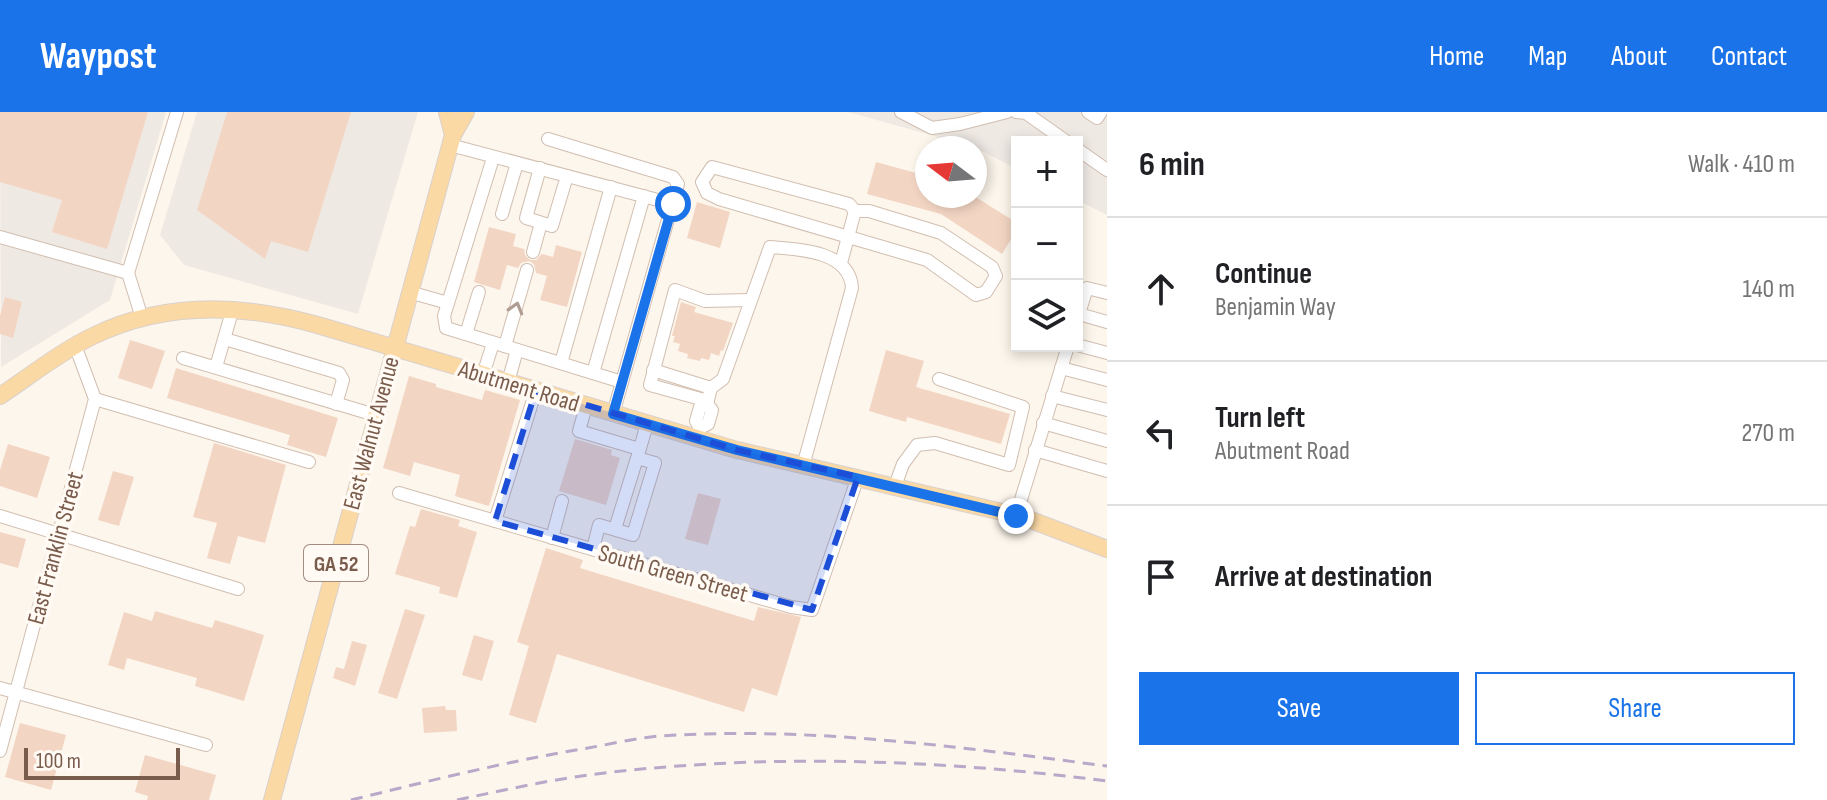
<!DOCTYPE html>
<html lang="en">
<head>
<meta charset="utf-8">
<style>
  :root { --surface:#fff; --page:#f6f6f6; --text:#202124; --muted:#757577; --line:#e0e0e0; --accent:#1a73e8 }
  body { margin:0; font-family:"Sofia Sans Condensed",sans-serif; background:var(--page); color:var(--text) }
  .controls { position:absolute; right:24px; top:24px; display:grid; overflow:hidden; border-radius:0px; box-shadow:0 4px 12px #0003 }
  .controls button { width:72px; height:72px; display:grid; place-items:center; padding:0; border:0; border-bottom:2px solid var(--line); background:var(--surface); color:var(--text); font:40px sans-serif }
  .compass { position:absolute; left:915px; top:24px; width:72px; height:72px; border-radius:50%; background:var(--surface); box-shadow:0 4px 12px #0003; rotate:286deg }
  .scale { position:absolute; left:24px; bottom:20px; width:156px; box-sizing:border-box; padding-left:8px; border:4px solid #7a5c4d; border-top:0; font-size:22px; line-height:28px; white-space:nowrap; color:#7a5c4d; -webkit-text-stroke:6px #fffaf3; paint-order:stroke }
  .stop { position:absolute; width:24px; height:24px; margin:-18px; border:6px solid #1a73e8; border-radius:50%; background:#fff }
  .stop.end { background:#1a73e8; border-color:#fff; box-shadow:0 2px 8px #0008 }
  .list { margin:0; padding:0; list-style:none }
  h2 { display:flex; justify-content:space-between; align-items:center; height:104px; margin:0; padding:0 32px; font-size:34px }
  h2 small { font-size:26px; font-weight:400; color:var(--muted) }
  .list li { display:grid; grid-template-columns:52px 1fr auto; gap:24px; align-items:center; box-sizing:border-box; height:144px; padding:0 32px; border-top:2px solid var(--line) }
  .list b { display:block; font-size:30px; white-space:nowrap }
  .list p { margin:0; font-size:26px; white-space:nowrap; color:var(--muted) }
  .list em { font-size:26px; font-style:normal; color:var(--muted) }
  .actions { display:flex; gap:16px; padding:24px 32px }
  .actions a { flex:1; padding:18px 0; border:2px solid var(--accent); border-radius:0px; text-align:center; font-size:28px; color:var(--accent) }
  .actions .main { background:var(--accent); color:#fff }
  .icon { flex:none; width:44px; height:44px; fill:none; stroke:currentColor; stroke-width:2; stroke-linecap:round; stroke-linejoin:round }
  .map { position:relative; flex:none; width:1107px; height:688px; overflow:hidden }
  header { display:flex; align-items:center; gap:48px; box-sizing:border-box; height:112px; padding:0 40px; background:var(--accent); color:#fff }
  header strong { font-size:38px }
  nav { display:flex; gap:44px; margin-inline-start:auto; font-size:28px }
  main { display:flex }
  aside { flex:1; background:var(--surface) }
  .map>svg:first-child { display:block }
</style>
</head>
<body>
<header>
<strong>Waypost</strong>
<nav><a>Home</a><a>Map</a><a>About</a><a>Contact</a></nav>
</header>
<main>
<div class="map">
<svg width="1107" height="688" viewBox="0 0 1107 688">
  <rect width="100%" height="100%" fill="#fdf6ec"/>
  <g fill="#efe9e4">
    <polygon points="0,0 166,0 110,188 1,255"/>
    <polygon points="197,0 418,0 358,202 184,153 160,123"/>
    <polygon points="848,0 1107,0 1107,103 1077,88 1077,30 1017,30 1017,57 974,35"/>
  </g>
  <g fill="#f3d5c3">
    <polygon points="0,0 148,0 107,137 52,120 62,88 0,70"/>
    <polygon points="227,0 351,0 308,140 271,129 265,147 197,98"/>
    <polygon points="876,50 927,64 927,84 974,84 1017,111 1017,118 1002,142 941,102 867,82"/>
    <polygon points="697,90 730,100 720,136 687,126"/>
    <polygon points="489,115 516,122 513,134 524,137 525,143 530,148 536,148 542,142 553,145 556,133 582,140 567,195 540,188 547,164 536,161 534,152 529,149 521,151 518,156 507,153 500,178 474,170"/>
    <polygon points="5,185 22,190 13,226 0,222 0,204"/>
    <polygon points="681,190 696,195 694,200 733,211 723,239 721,238 719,244 711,241 709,248 701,246 700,249 687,246 688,242 678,239 680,232 673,230 675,224 672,224"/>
    <polygon points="130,228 165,239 152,277 118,266"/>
    <polygon points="886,238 924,249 916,275 1010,302 1001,332 907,305 906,310 869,299"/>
    <polygon points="176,256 338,306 326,345 287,333 290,323 167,286"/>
    <polygon points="409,264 436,272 436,275 482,288 485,278 520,288 489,394 455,384 460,363 414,350 410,364 383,356"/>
    <polygon points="575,327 612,338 611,343 620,346 606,393 559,379"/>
    <polygon points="214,331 286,353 265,431 238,424 230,452 207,446 217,411 193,405"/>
    <polygon points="8,332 50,345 37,386 0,374 0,358"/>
    <polygon points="113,359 134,365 119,414 98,408"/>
    <polygon points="698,381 721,387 708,433 685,427"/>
    <polygon points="421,397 460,408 458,414 477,420 457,486 439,481 440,475 395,462 410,414 415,415"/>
    <polygon points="0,420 26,427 18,456 0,451"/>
    <polygon points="546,436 583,448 580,456 754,509 758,495 801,505 777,584 752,576 744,600 557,542 536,611 509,603 529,534 517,530"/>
    <polygon points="405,497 425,503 397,587 378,581"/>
    <polygon points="155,499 212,516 215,508 264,523 244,589 195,574 197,566 127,546 124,558 108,553 124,500 152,509"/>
    <polygon points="474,523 494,529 482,569 462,563"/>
    <polygon points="352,529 367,533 355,574 333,566 336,555 344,557"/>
    <polygon points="445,594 446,598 456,598 457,619 424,621 422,596"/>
    <polygon points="20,611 66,623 51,678 5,665"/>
    <polygon points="145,643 216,663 209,688 147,688 148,684 135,680"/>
  </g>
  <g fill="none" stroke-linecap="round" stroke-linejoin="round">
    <g stroke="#d1beb0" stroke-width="14">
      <g id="minor">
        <polyline points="901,0 932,16 960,12 1007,0"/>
        <polyline points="1016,0 1026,1 1067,30"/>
        <polyline points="1088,0 1097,6 1101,0"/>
        <polyline points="548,27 673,65 678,72 613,302"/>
        <polyline points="450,33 673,92"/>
        <polyline points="1077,37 1107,58"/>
        <polyline points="493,46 444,204 446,216 622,270"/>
        <polygon points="712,55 849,92 855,99 869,99 941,121 992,155 996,164 986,180 976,183 927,148 719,87 707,81 702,70"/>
        <polyline points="540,56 526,106 552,114 567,64"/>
        <polyline points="502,102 517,51"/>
        <polyline points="0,125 128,161"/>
        <polyline points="533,140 541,111"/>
        <polyline points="841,151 855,99"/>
        <polyline points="128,161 177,0"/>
        <polyline points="128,161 142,206"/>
        <polyline points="409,180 448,191"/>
        <polyline points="1079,202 1107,210"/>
        <polyline points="1077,208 1087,176 1107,181"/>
        <polyline points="466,222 479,180"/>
        <polyline points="225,227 339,261 343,268 336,292"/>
        <polyline points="1077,233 1107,241"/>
        <polyline points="505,234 527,158"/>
        <polyline points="183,246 375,303"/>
        <polyline points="561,251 611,75"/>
        <polyline points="216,255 233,196"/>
        <polyline points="1061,256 1107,268"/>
        <polyline points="653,258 711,276"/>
        <polyline points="593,261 644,84"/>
        <polyline points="483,263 493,231"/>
        <polyline points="508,270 517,238"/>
        <polyline points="1052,284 1107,298"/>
        <polyline points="95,287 309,350"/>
        <polyline points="708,289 650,273 675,178 705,189 750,188"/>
        <polyline points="586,294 579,319 639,337"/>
        <polyline points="1043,311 1107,329"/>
        <polyline points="700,316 708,312 712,298 707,292"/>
        <path d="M698 327 700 316 696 309 700 295 707 292 711 276 723 267 770 135C799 137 850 139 852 176L803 354"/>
        <polyline points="1035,338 1107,359"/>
        <polyline points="638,343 647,312"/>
        <polyline points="895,374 903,352 917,333 935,331 1009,353 1023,295 939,267"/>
        <polyline points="399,381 791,495 812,498 858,365"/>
        <polyline points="0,404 238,477"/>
        <polyline points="1016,404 1068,234"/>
        <polyline points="495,409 536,278"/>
        <polyline points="552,426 562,389"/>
        <polyline points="593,437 599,413 633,423 655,351 637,346 615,417"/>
        <polyline points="0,576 206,633"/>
        <polyline points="0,639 95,287 75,233"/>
      </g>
    </g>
    <g stroke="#dad1cd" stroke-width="18">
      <g id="major">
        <polyline points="447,0 453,23"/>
        <path d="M0 284C30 264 60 240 93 224 167 188 245 192 321 214L737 338 1023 405 1107 437"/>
        <polyline points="272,688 453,23 466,0"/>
      </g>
    </g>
    <use href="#minor" stroke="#fff" stroke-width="12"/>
    <use href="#major" stroke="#fbd9a5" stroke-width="16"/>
    <g stroke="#b9a8c9" stroke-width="3" stroke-dasharray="12 8" stroke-linecap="butt">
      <path d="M351 688C429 669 508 649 588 636 611 632 636 626 660 624 810 614 958 635 1107 654"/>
      <path d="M457 688C500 679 544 669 588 663 760 641 935 647 1107 669"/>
    </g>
  </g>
  <defs><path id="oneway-chevron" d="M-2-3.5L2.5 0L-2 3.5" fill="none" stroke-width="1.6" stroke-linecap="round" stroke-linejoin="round" transform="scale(2)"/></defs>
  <use stroke="#af9d94" href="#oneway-chevron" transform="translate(516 196) rotate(-74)"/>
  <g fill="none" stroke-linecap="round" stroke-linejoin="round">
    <polyline stroke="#1a73e8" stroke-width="10" points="673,92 613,302 737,338 1016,404"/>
  </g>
  <path fill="#1d4ed8" fill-opacity="0.2" stroke="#1d4ed8" stroke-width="6" stroke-dasharray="16 10" stroke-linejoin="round" d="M536 278 737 338 858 365 812 498 495 409Z"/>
  <g text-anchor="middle" stroke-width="7" stroke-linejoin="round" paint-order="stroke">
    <rect fill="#fffaf3" stroke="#a28b7f" stroke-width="2" x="304" y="433" width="64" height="36" rx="6"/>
    <g font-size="22" font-weight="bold" fill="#7a5c4d">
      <text x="336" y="459">GA 52</text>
    </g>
    <g font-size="24" fill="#7a5c4d" stroke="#fffaf3">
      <text transform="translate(519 274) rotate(17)" y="8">Abutment Road</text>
      <text transform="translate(371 321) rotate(-75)" y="8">East Walnut Avenue</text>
      <text transform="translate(55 436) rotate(-75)" y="8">East Franklin Street</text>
      <text transform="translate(673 461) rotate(16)" y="8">South Green Street</text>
    </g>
  </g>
</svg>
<div class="controls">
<button>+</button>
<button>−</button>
<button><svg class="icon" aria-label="layers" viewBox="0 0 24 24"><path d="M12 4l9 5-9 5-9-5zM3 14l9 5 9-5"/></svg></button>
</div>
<svg class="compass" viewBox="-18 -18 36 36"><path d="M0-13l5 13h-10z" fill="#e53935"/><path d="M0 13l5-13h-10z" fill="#757577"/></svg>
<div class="scale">100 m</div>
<div class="stop" style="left:673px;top:92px"></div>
<div class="stop end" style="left:1016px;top:404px"></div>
</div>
<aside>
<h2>6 min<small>Walk · 410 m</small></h2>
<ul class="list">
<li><svg class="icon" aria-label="ahead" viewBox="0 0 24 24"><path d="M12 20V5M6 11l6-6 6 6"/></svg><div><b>Continue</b><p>Benjamin Way</p></div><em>140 m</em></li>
<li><svg class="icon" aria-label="left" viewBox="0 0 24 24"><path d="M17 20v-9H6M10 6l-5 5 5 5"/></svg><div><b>Turn left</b><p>Abutment Road</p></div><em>270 m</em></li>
<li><svg class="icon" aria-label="arrive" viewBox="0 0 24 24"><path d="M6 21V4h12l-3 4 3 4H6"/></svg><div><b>Arrive at destination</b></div></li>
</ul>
<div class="actions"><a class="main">Save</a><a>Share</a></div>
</aside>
</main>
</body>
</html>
